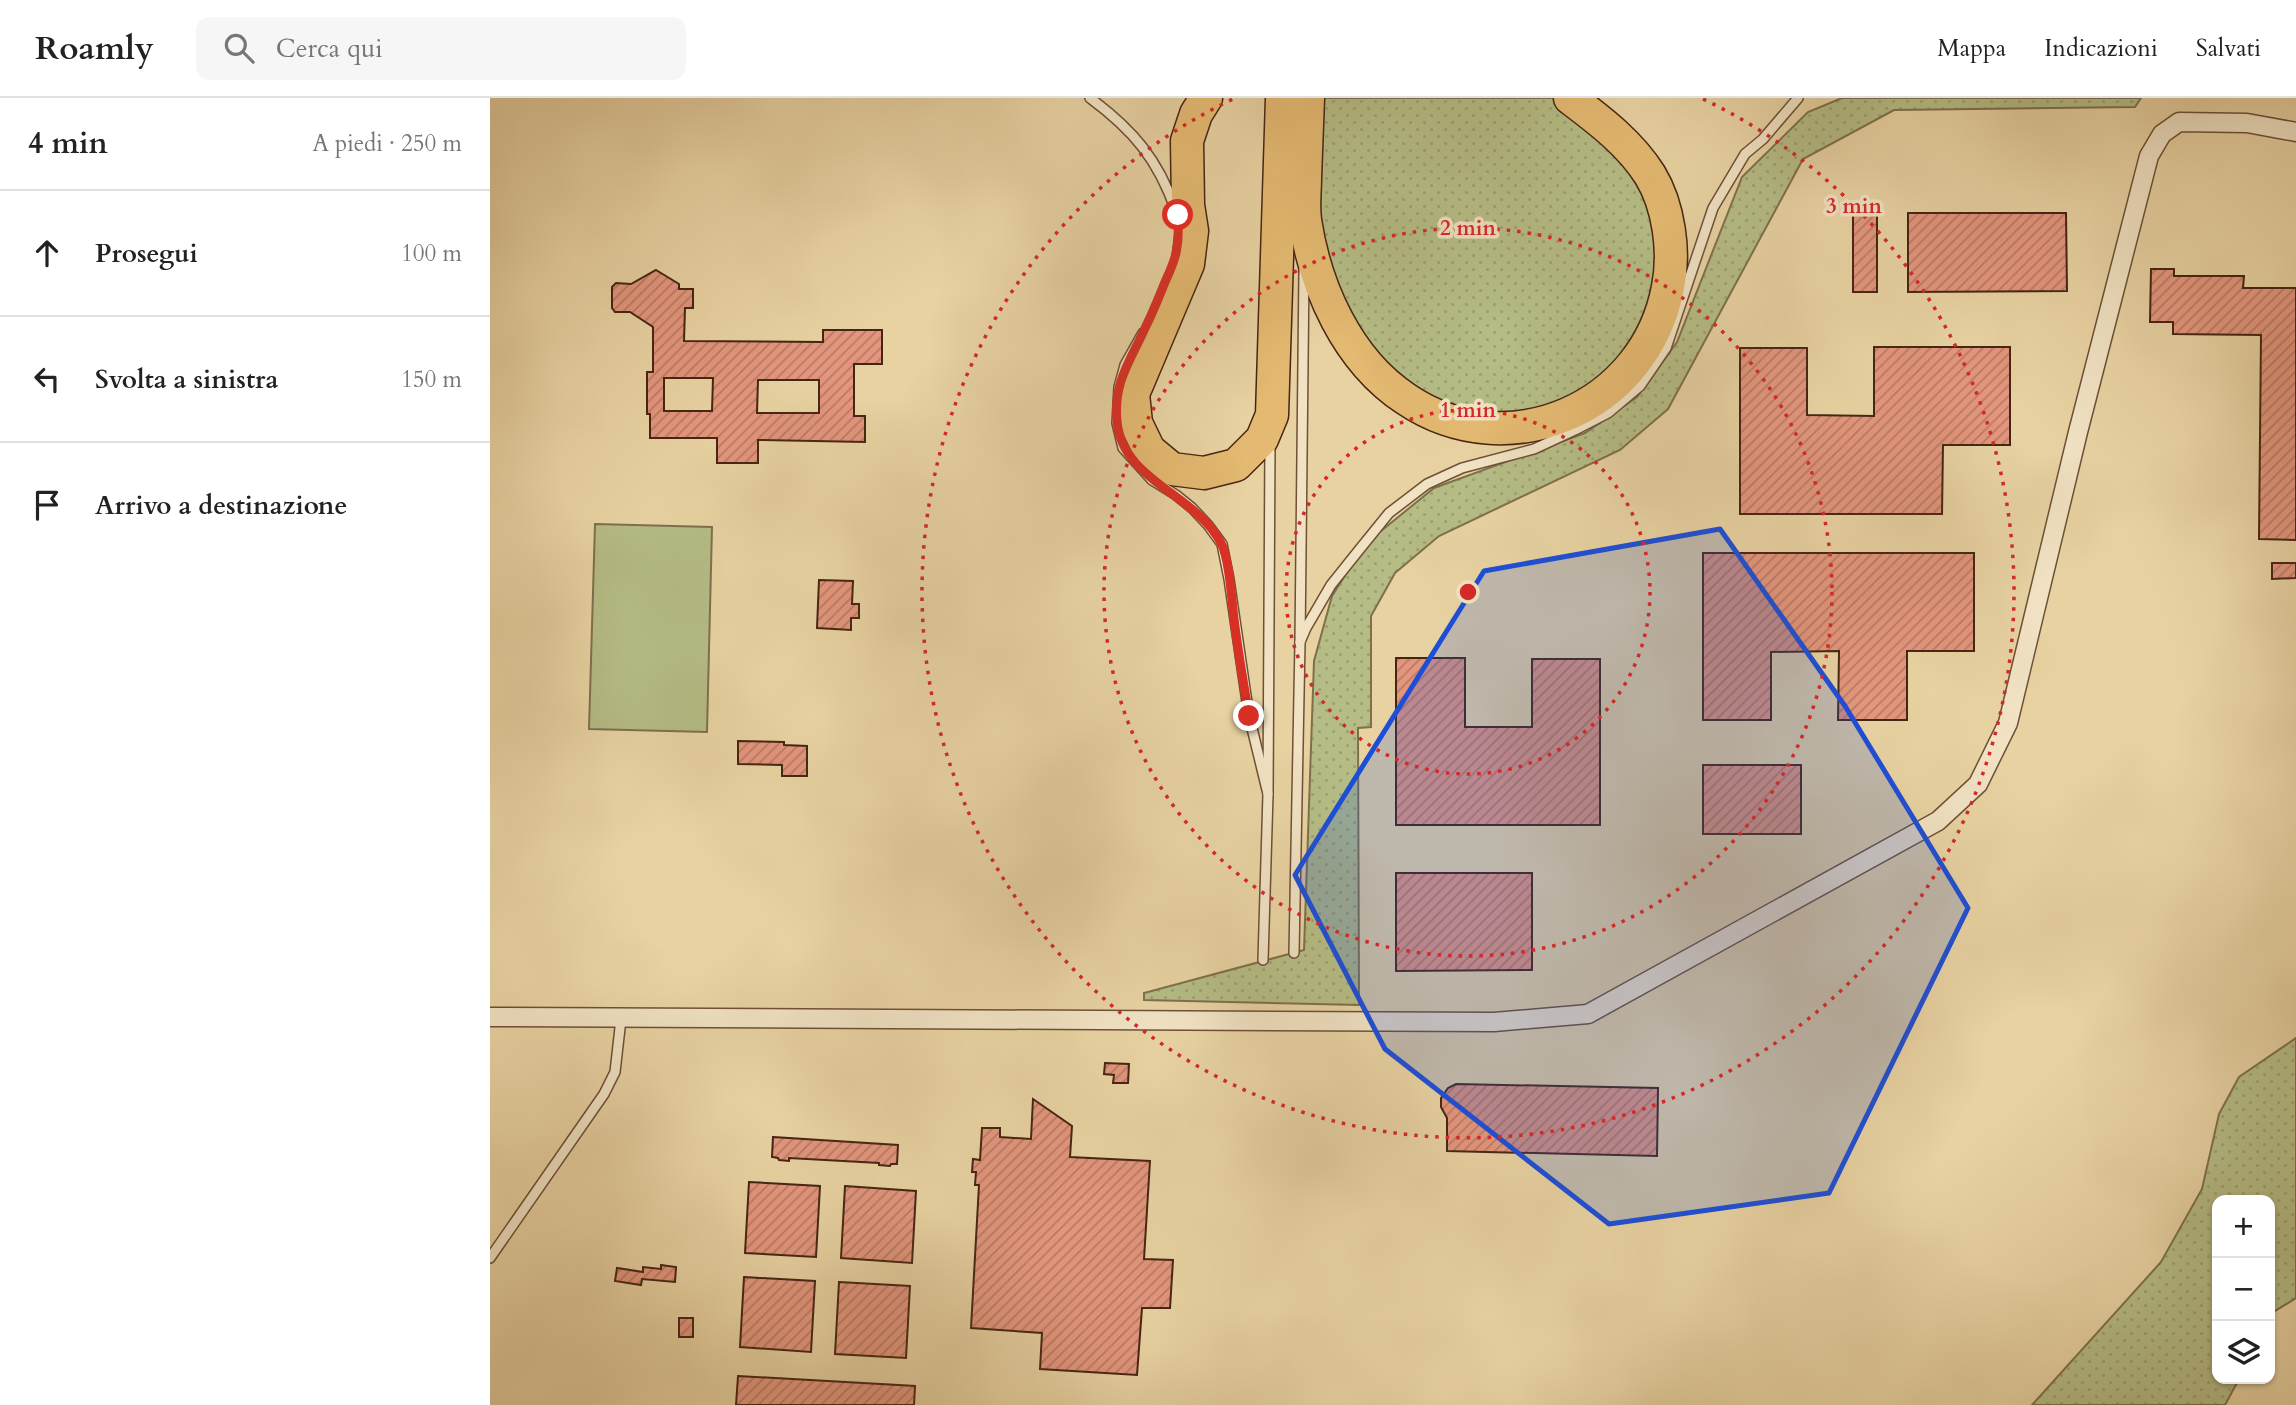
<!DOCTYPE html>
<html lang="it">
<head>
<meta charset="utf-8">
<style>
  :root { --surface:#fff; --page:#f6f6f6; --text:#222; --muted:#767676; --line:#e0e0e0 }
  body { margin:0; font-family:Cardo,serif; background:var(--page); color:var(--text) }
  .controls { position:absolute; right:21px; bottom:21px; display:grid; overflow:hidden; border-radius:14px; box-shadow:0 2px 5px #0004 }
  .controls button { width:63px; height:63px; display:grid; place-items:center; padding:0; border:0; border-bottom:2px solid var(--line); background:var(--surface); color:var(--text); font:35px sans-serif }
  .stop { position:absolute; width:21px; height:21px; margin:-16px; border:5px solid #d93025; border-radius:50%; background:#fff }
  .stop.end { background:#d93025; border-color:#fff; box-shadow:0 2px 7px #0008 }
  .list { margin:0; padding:0; list-style:none }
  h2 { display:flex; justify-content:space-between; align-items:center; height:91px; margin:0; padding:0 28px; font-size:30px }
  h2 small { font-size:23px; font-weight:400; color:var(--muted) }
  .list li { display:grid; grid-template-columns:46px 1fr auto; gap:21px; align-items:center; box-sizing:border-box; height:126px; padding:0 28px; border-top:2px solid var(--line) }
  .list b { display:block; font-size:26px; white-space:nowrap }
  .list em { font-size:23px; font-style:normal; color:var(--muted) }
  .icon { flex:none; width:38px; height:38px; fill:none; stroke:currentColor; stroke-width:2; stroke-linecap:round; stroke-linejoin:round }
  .map { position:relative; flex:none; width:1806px; height:1307px; overflow:hidden }
  header { display:flex; align-items:center; gap:42px; box-sizing:border-box; height:98px; padding:0 35px; background:var(--surface); border-bottom:2px solid var(--line) }
  header strong { font-size:33px }
  nav { display:flex; gap:38px; margin-inline-start:auto; font-size:24px }
  .search { width:490px; height:63px; background:var(--page); display:flex; align-items:center; gap:18px; box-sizing:border-box; padding:0 24px; border-radius:14px; color:var(--muted); font-size:26px }
  main { display:flex }
  aside { flex:1; background:var(--surface) }
  .map>svg:first-child { display:block }
</style>
</head>
<body>
<header>
<strong>Roamly</strong>
<div class="search"><svg class="icon" aria-label="search" viewBox="0 0 24 24"><circle cx="10" cy="10" r="6"/><path d="M15 15l6 6"/></svg>Cerca qui</div>
<nav><a>Mappa</a><a>Indicazioni</a><a>Salvati</a></nav>
</header>
<main>
<aside>
<h2>4 min<small>A piedi · 250 m</small></h2>
<ul class="list">
<li><svg class="icon" aria-label="ahead" viewBox="0 0 24 24"><path d="M12 20V5M6 11l6-6 6 6"/></svg><div><b>Prosegui</b></div><em>100 m</em></li>
<li><svg class="icon" aria-label="left" viewBox="0 0 24 24"><path d="M17 20v-9H6M10 6l-5 5 5 5"/></svg><div><b>Svolta a sinistra</b></div><em>150 m</em></li>
<li><svg class="icon" aria-label="arrive" viewBox="0 0 24 24"><path d="M6 21V4h12l-3 4 3 4H6"/></svg><div><b>Arrivo a destinazione</b></div></li>
</ul>
</aside>
<div class="map">
<svg width="1806" height="1307" viewBox="0 0 1806 1307">
  <defs>
    <pattern id="green-dots" width="8" height="8" patternUnits="userSpaceOnUse" patternTransform="scale(1.75)"><rect width="8" height="8" fill="#b5bc85"/><path d="M2 2h.1M6 6h.1" fill="none" stroke="#9da172" stroke-width="1.8" stroke-linecap="round"/></pattern>
    <pattern id="building-hatch" width="6" height="6" patternUnits="userSpaceOnUse" patternTransform="scale(1.75)"><rect width="6" height="6" fill="#e3967d"/><path d="M-1 1l2-2M0 6l6-6M5 7l2-2" fill="none" stroke="#ba7a65"/></pattern>
  </defs>
  <rect width="100%" height="100%" fill="#e8d2a2"/>
  <filter id="stains"><feTurbulence type="fractalNoise" baseFrequency=".00286" numOctaves="4"/><feColorMatrix values="0 0 0 0 .2 0 0 0 0 .09 0 0 0 0 .02 0 0 0 .5 -.17"/></filter>
  <radialGradient id="worn" r=".72"><stop offset=".6" stop-color="#630" stop-opacity="0"/><stop offset="1" stop-color="#630" stop-opacity=".3"/></radialGradient>
  <g fill="url(#green-dots)" stroke="#7e704c" stroke-width="2">
    <polygon points="834,0 1066,0 1103,23 1166,111 1168,206 1128,272 1043,319 956,315 874,251 835,165 830,112"/>
    <polygon points="1352,0 1651,0 1645,9 1404,12 1313,61 1178,311 1130,352 949,438 905,475 881,518 881,629 868,630 869,907 654,902 654,895 814,852 824,563 842,498 875,446 944,390 1095,335 1147,299 1187,244 1252,79 1318,14"/>
    <polygon points="1806,940 1806,1200 1782,1215 1780,1220 1780,1102 1727,1102 1727,1281 1749,1281 1735,1307 1542,1307 1671,1164 1712,1091 1729,1016 1749,979"/>
  </g>
  <polygon fill="#b5bc85" stroke="#7e704c" stroke-width="2" points="105,426 222,429 217,634 99,631"/>
  <g fill="url(#building-hatch)" stroke="#462513" stroke-width="2" fill-rule="evenodd">
    <rect x="1363" y="115" width="24" height="79"/>
    <polygon points="1418,115 1576,115 1577,193 1418,194"/>
    <polygon points="1661,171 1684,171 1684,178 1754,178 1753,190 1806,190 1806,442 1769,441 1771,237 1683,236 1683,224 1660,224"/>
    <path d="M166 172 189 186V191H203V210H195L194 243 333 244V232H392V266H364V318H375V344L268 342V365H227V340H160V316H157V274H163V229L140 214H125L122 210V189L126 185 141 186ZM174 280H223L222 313H174ZM268 282H329V315H267Z"/>
    <polygon points="1384,249 1520,249 1520,347 1453,347 1452,416 1250,416 1250,250 1317,250 1317,317 1384,318"/>
    <polygon points="1213,455 1484,455 1484,553 1417,553 1417,622 1348,622 1349,553 1281,554 1281,622 1213,622"/>
    <polygon points="1782,465 1806,465 1806,480 1782,481"/>
    <polygon points="329,482 363,483 362,506 369,506 369,520 361,520 361,532 327,530"/>
    <polygon points="906,560 975,560 975,629 1042,629 1042,561 1110,561 1110,727 906,727"/>
    <polygon points="248,643 294,644 294,647 317,648 317,678 292,678 292,667 248,666"/>
    <rect x="1213" y="667" width="98" height="69"/>
    <polygon points="906,775 1042,775 1042,872 906,873"/>
    <polygon points="615,965 639,966 638,985 623,985 624,977 614,976"/>
    <polygon points="966,986 1168,990 1167,1058 957,1053 957,1020 951,1009 951,1000 958,990"/>
    <polygon points="543,1001 582,1028 580,1059 660,1063 654,1161 683,1162 680,1210 652,1210 647,1277 550,1271 552,1235 481,1230 489,1087 485,1087 486,1074 482,1074 483,1061 490,1062 492,1030 510,1030 510,1039 541,1041"/>
    <polygon points="283,1039 408,1047 407,1066 401,1066 400,1068 389,1067 389,1065 299,1060 299,1063 289,1062 288,1060 282,1059"/>
    <polygon points="259,1084 330,1088 326,1159 255,1155"/>
    <polygon points="355,1088 426,1093 422,1165 351,1160"/>
    <polygon points="171,1167 186,1169 185,1184 152,1181 151,1187 125,1183 127,1170 153,1174 153,1169 171,1171"/>
    <polygon points="254,1179 325,1183 321,1254 250,1249"/>
    <polygon points="349,1184 420,1188 416,1260 345,1256"/>
    <rect x="189" y="1220" width="14" height="19"/>
    <polygon points="248,1278 425,1288 424,1307 246,1307"/>
  </g>
  <g fill="none" stroke-linecap="round" stroke-linejoin="round">
    <g stroke="#6e5037" stroke-width="12">
      <g id="lane">
        <path d="M600 0C643 32 668 61 686 113"/>
        <polyline points="653,235 635,267 629,289 627,325 633,350 662,382 686,397 702,410 718,427 732,446 739,481 759,618 778,696"/>
        <polyline points="810,544 816,530 841,487 869,452 899,415 937,386 972,370 1044,351 1085,332 1118,315 1150,288 1176,250 1223,110 1255,56 1273,41 1308,0"/>
        <polyline points="804,855 810,544 814,171"/>
        <polyline points="773,862 778,696 780,345"/>
        <polyline points="0,1160 114,996 125,974 131,921"/>
      </g>
    </g>
    <g stroke="#6e5037" stroke-width="21">
      <polyline id="street" points="0,919 1004,924 1098,916 1448,723 1488,686 1518,625 1588,334 1659,58 1672,36 1689,24 1757,25 1806,34"/>
    </g>
    <g stroke="#462513" stroke-width="35">
      <g id="highway">
        <polyline points="716,0 706,16 697,43 698,107 702,133 698,166 643,296 646,325 659,352 682,371 714,375 746,367 772,341 782,317 792,0"/>
        <path d="M818 0C817 26 816 53 815 79 815 93 813 108 815 122 825 189 857 262 916 301 1018 370 1156 310 1178 189 1185 154 1179 108 1160 77 1140 45 1109 22 1080 0"/>
      </g>
    </g>
    <use href="#lane" stroke="#f0e2c3" stroke-width="9"/>
    <use href="#street" stroke="#f0e2c3" stroke-width="18"/>
    <use href="#highway" stroke="#e4b971" stroke-width="32"/>
  </g>
  <g fill="none" stroke-linecap="round" stroke-linejoin="round">
    <path stroke="#d93025" stroke-width="9" d="M688 117C688 128 689 139 687 149 686 161 680 173 675 184 669 199 663 214 656 228 641 262 623 284 627 323 632 383 706 396 731 445 740 462 742 508 745 529 749 559 754 589 759 618"/>
  </g>
  <path fill="#1d4ed8" fill-opacity="0.2" stroke="#1d4ed8" stroke-width="5" stroke-linejoin="round" d="M1230 431 1355 608 1478 810 1339 1095 1119 1126 895 951 805 777 994 473Z"/>
  <g fill="none" stroke="#d62828" stroke-width="3.5" stroke-dasharray="3.5 7">
    <circle cx="978" cy="494" r="182"/>
    <circle cx="978" cy="494" r="364"/>
    <path d="M1213 1A546 546 0 1 1 743 1"/>
  </g>
  <circle cx="978" cy="494" r="10" fill="#d62828" stroke="#f0e2c3" stroke-width="3.5"/>
  <g font-size="21" text-anchor="middle" font-weight="bold" fill="#d62828" stroke="#f0e2c3" stroke-width="7" stroke-linejoin="round" paint-order="stroke">
    <text x="1364" y="115">3 min</text>
    <text x="978" y="137">2 min</text>
    <text x="978" y="319">1 min</text>
  </g>
  <rect width="100%" height="100%" filter="url(#stains)"/>
  <rect width="100%" height="100%" fill="url(#worn)"/>
</svg>
<div class="controls">
<button>+</button>
<button>−</button>
<button><svg class="icon" aria-label="layers" viewBox="0 0 24 24"><path d="M12 4l9 5-9 5-9-5zM3 14l9 5 9-5"/></svg></button>
</div>
<div class="stop" style="left:688px;top:117px"></div>
<div class="stop end" style="left:759px;top:618px"></div>
</div>
</main>
</body>
</html>
